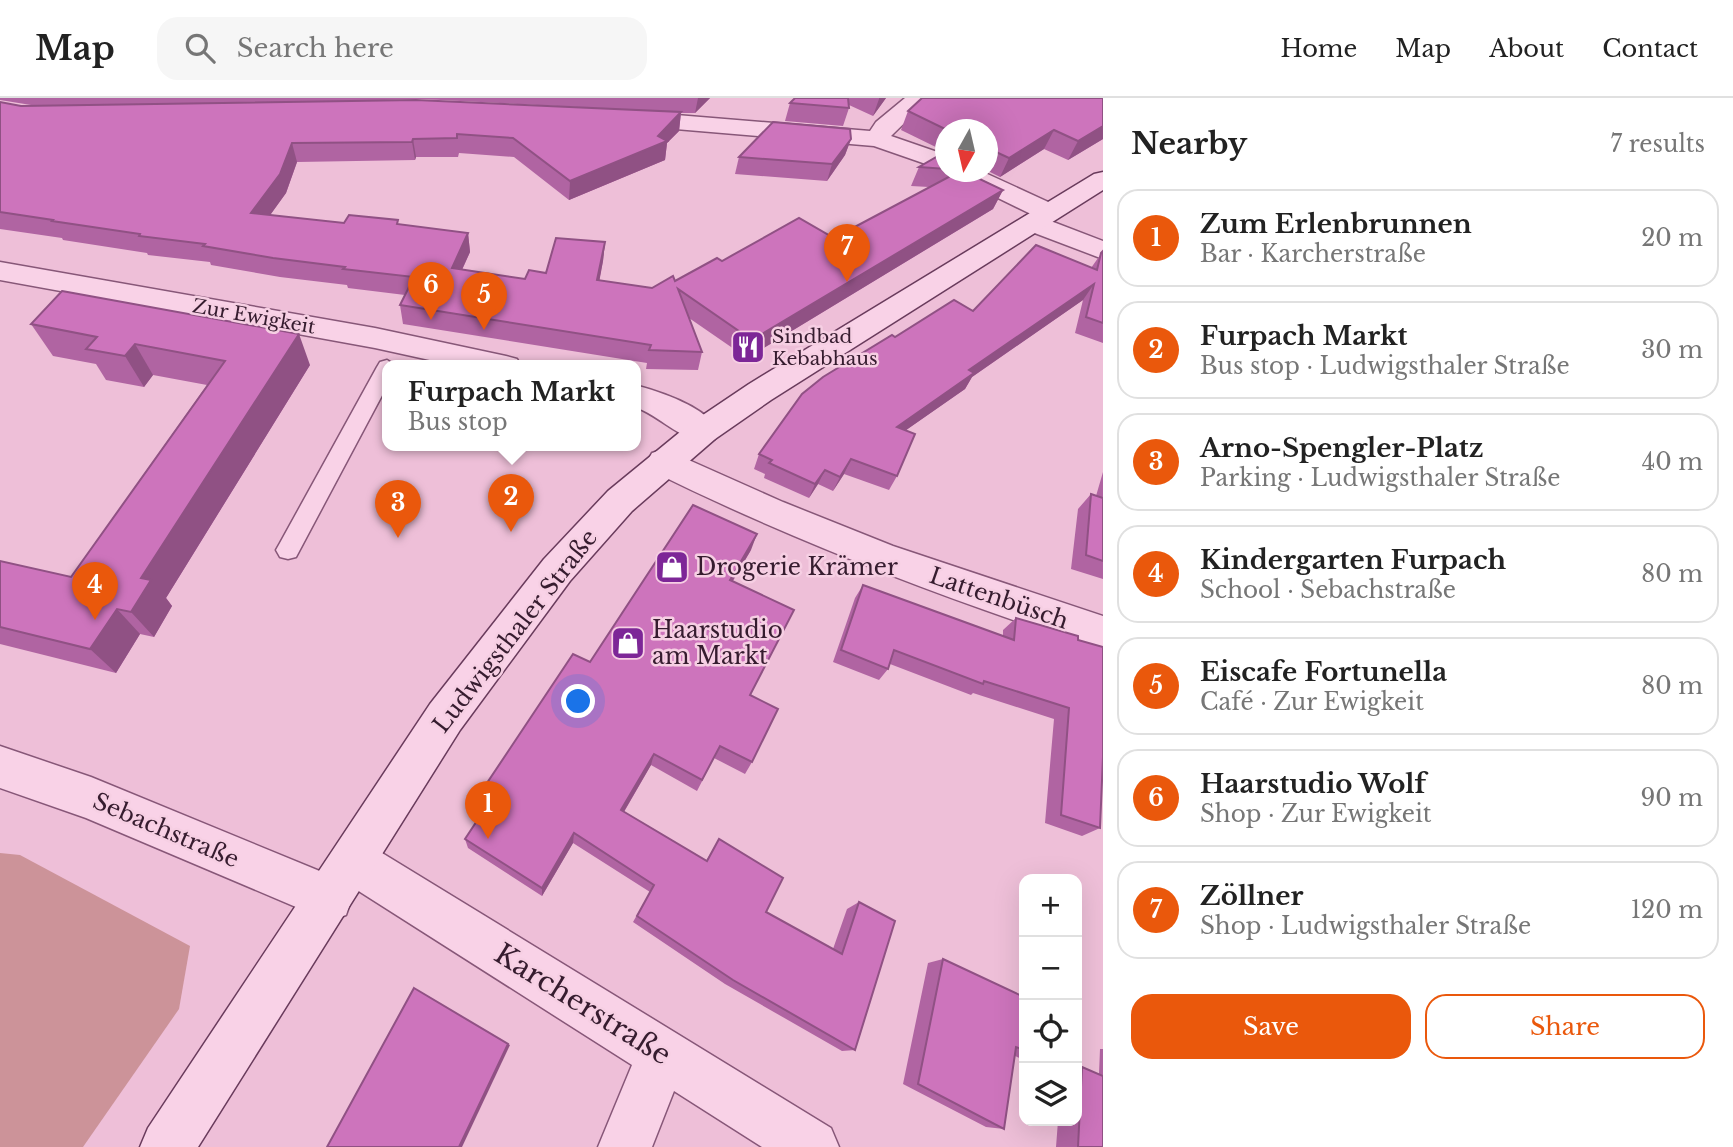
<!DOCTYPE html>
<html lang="en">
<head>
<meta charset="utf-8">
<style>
  :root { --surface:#fff; --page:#f6f6f6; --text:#222; --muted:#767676; --line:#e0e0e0; --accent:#ea580c }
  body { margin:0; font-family:"Libre Baskerville",serif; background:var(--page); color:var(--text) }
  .controls { position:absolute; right:21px; bottom:21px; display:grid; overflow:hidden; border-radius:14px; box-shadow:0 7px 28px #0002 }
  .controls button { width:63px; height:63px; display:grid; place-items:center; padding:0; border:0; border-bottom:2px solid var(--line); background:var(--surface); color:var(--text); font:35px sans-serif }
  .compass { position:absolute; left:935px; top:21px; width:63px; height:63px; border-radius:50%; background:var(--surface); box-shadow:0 7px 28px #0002; rotate:188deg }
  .you { position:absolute; left:579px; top:604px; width:24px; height:24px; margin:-18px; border:5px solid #fff; border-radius:50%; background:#1a73e8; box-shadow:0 0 0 10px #1a73e833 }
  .badge { display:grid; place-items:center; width:46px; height:46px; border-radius:50%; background:var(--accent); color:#fff; font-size:23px; font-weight:700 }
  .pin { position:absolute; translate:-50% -58px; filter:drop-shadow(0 2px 4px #0008) }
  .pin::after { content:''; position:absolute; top:37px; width:24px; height:21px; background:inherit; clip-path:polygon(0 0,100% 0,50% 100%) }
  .popup { position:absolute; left:382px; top:262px; width:259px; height:91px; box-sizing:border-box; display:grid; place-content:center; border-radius:14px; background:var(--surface); filter:drop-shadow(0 2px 5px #0005); font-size:23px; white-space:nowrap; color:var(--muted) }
  .popup b { font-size:26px; color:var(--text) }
  .popup::after { content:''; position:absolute; left:50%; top:100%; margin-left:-14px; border:14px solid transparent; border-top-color:var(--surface) }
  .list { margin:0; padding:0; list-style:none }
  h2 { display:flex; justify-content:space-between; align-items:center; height:91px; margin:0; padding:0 28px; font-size:30px }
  h2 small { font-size:23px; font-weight:400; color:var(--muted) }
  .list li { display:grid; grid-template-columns:46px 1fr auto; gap:21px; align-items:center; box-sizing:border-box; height:98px; margin:0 14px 14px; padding:0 14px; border:2px solid var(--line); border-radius:21px }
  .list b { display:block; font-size:26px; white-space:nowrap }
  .list p { margin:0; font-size:23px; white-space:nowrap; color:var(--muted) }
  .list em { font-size:23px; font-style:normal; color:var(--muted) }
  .actions { display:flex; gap:14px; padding:21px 28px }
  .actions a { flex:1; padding:16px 0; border:2px solid var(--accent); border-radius:21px; text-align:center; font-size:24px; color:var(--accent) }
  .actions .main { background:var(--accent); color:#fff }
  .icon { flex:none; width:38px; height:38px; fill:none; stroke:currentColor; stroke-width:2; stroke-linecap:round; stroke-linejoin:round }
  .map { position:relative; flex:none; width:1103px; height:1049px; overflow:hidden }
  header { display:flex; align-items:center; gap:42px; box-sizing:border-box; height:98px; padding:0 35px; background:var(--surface); border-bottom:2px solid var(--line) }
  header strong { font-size:33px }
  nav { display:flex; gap:38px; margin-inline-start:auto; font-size:24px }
  .search { width:490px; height:63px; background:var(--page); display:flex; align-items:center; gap:18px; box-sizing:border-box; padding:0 24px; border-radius:21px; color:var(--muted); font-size:26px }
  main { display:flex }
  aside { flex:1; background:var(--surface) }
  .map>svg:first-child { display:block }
</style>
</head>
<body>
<header>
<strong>Map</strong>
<div class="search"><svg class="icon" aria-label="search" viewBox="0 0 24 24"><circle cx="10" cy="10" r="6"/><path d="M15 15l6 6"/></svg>Search here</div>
<nav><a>Home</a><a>Map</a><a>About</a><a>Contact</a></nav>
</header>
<main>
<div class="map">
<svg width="1103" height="1049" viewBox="0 0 1103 1049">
  <rect width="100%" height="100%" fill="#eebfd8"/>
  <polygon fill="#cc9399" points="0,755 20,757 190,848 179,911 83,1049 0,1049"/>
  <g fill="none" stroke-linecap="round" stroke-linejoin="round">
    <g stroke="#875778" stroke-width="3">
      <polygon id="lane" points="387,262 396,268 387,268 387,288 296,459 288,461 280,459 276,452 280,445 377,269 380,264"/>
    </g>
    <g stroke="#875778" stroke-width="3">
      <g id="street">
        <polygon points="905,0 930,0 891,38 946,57 946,73 874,48 628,27 620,25 616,20 620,15 628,13 870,33 876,24"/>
        <polygon points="952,74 983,74 1057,108 1061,114 1057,120 1048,122 1103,143 1103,161 1024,131 1020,125 1024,119 1035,118 955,79"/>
        <polygon points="0,164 375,230 506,258 517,261 521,268 457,268 375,250 0,182"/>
        <path d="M635 287C661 294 706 309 719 333L715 341C686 350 662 318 635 309Z"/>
        <path d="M664 351 783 404 893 448 1103 518V552C948 502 798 445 652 373L647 364 652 355Z"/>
        <polygon points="0,648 91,679 339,781 330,763 337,747 353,740 369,747 831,1030 839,1049 762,1049 674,993 652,1049 598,1049 632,967 346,785 352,800 346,817 329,823 86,720 0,690"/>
      </g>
    </g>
    <g stroke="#693b5c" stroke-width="3">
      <polygon id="secondary" points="1103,74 1103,92 771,302 715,341 632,413 570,483 460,632 198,1049 140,1049 148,1030 430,606 544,461 608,393 691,325 749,286 1094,76"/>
    </g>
    <use href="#lane" fill="#f9d2e7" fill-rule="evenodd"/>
    <use href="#street" fill="#f9d2e7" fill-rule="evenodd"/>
    <use href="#secondary" fill="#f9d2e7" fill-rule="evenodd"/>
  </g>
  <g fill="#b064a2" fill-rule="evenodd">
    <path d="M0 0H710L695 15H681L679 33 667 45 665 62 569 102 514 59 459 55 458 59H416L415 62 297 64 286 95 270 117 344 125 398 122V126L468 135 470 154 462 172 525 181 546 175 605 144 603 163 599 183 652 190 675 183 722 163 834 140 929 89 911 88 919 69 946 54V74H984L981 81 1003 92 993 111 747 260 689 220 702 254 698 272 646 271 647 265 403 226 400 207 405 197 348 190 347 187 280 179 211 167 210 164 148 157 147 155 63 142 62 140 0 131V4L21 8 31 7 0 2ZM421 1 597 10 311 4Z"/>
    <polygon points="795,0 886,0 873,18 849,7 849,10 843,28 785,23 790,5"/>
    <polygon points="1103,0 1103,41 1068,62 1044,51 1000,79 988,73 988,32 946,32 946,54 901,32 908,13"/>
    <polygon points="851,41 845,57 827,83 735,76 739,59"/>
    <polygon points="1103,153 1103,245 1075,235 1083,202 972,279 965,291 906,332 897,378 889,392 844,376 833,393 818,386 809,400 764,380 765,376 754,371 759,356 895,239 973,213 1091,170"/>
    <polygon points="31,226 310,267 166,500 172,508 154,539 140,536 116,575 0,546 0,463 71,479 207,287 153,277 144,289 106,282 96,266 53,258"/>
    <polygon points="1103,374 1103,481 1071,471 1078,411 1091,396 1096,398"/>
    <polygon points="751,452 733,483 750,597 752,664 745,676 714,660 697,693 651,667 624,714 706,763 719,741 766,814 833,851 847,811 859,804 855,952 842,953 725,886 633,824 650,794 573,745 542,798 468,750 465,741 490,704 486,701 483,691 590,564"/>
    <polygon points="863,487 1003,538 1003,532 1016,520 1078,542 1100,730 1082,738 1045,725 1054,621 973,595 971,597 890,566 888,571 879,582 833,564 855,500"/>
    <polygon points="943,861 1024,899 1024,962 1015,958 1004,1031 986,1029 903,986 928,865"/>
    <polygon points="1100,951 1103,951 1103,1049 1056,1049 1058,1023 1077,1023 1077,969 1082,969 1099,976"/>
  </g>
  <g fill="#905184">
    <polygon points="698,0 710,0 695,15"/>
    <polygon points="879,0 886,0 873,18 879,1"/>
    <polygon points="681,14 679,33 667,45 665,62 569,102 570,83 658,38"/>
    <polygon points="1103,28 1103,41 1068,62 1078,43"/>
    <polygon points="1054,32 1044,51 1000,79 1009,60"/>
    <polygon points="413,41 416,59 415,62 412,44"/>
    <polygon points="851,41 845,57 827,83 832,66"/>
    <polygon points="292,45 297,64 286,95 258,134 251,115"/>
    <polygon points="1003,92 993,111 747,260 752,242"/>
    <polygon points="468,135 470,154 454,189 452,170"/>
    <polygon points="605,144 603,163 596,201 597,182"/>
    <polygon points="1094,186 1083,202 972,279 965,291 889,344 897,329 969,272"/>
    <polygon points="299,236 310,267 166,500 172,508 154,539 131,514 141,480"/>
    <polygon points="135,246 153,277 144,289 125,258"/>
    <polygon points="851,361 844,376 833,393 840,379"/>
    <polygon points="825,372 818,386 809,400 815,386"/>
    <polygon points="757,436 751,452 724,497 730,482"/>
    <polygon points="117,511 140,536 116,575 90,551"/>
    <polygon points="654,656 651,667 619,722 621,712"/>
    <polygon points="574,735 573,745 542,798 542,790"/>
    <polygon points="508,946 510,947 462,1049 459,1049"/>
  </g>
  <g fill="#cd74bc" stroke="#905184" stroke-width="2">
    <polygon points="795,0 848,0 849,10 790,5"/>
    <polygon points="922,0 1103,0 1103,28 1078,43 1054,32 1009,60 992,52 988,53 988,32 947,32 908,13"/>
    <polygon points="416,2 681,14 658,38 667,43 570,83 513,40 457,36 457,40 413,41 412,44 292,45 280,76 251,115 344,125 349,117 398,122 397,126 468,135 452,170 525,181 529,172 546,175 556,140 605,144 597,182 652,190 673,178 675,183 717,160 722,163 799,120 834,140 958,74 965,74 1003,92 752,242 678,191 702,254 649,252 651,247 400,207 414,179 343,171 345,169 273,160 203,148 205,146 139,138 140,136 52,123 53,122 0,114 0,4 21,8"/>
    <polygon points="773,24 850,31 851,41 832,66 739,59"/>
    <polygon points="945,54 946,71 919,69"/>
    <polygon points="1036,147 1097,172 1101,155 1103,153 1103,225 1086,219 1094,186 969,272 974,275 897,329 915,336 897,378 851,361 840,379 825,372 815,386 769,365 772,362 759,356 802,296 823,279 892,237 895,239 954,202 973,213"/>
    <polygon points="62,193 299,236 141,480 151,482 131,514 117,511 90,551 0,529 0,463 71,479 225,263 135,246 125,258 86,251 97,239 31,226"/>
    <polygon points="1091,396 1103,400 1103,463 1086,457"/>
    <polygon points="693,407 757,436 730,482 794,512 750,597 778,611 752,664 720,648 702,682 654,656 621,712 707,763 719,741 783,780 766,814 842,856 859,804 895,823 855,952 733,882 637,818 654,787 574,735 542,790 465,741 494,697 483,691 573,556 590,564"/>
    <polygon points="863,487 1014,542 1016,520 1078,538 1078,542 1103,549 1103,659 1100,730 1061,717 1069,610 984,583 983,586 894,552 888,571 841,552"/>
    <polygon points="943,861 1024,899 1024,952 1016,949 1004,1031 918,986"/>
    <polygon points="414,890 508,946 459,1049 327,1049"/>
    <polygon points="1082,969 1103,978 1103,1049 1078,1049"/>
  </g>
  <defs>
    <g id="restaurant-square" transform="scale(1.75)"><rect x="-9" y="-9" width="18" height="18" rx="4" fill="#7d2697" stroke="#f6cfe3"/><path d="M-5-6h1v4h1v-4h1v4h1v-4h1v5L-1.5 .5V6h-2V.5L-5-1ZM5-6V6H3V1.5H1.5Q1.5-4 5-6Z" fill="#fff"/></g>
    <g id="shop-square" transform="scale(1.75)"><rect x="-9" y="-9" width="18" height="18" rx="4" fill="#7d2697" stroke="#f6cfe3"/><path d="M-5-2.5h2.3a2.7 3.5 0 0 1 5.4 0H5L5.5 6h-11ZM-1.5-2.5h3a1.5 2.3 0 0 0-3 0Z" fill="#fff"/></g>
  </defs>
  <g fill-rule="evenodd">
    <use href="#restaurant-square" x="748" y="249"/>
    <use href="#shop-square" x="672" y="469"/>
    <use href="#shop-square" x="628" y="545"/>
  </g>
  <g text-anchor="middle" stroke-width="5" stroke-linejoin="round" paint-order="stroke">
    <g font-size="19" fill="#361c2f" stroke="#f6cfe3">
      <text transform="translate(254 218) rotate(10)" y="7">Zur Ewigkeit</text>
    </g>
    <g font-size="19" fill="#361c2f" stroke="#f6cfe3" text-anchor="start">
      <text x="772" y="245">Sindbad<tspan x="772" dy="22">Kebabhaus</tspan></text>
    </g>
    <g font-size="23" fill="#361c2f" stroke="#f6cfe3" text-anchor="start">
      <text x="696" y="477">Drogerie Krämer</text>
      <text x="652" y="540">Haarstudio<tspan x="652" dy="26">am Markt</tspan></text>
    </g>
    <g font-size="23" fill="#361c2f" stroke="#f6cfe3">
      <text transform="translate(999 500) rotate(19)" y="8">Lattenbüsch</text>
      <text transform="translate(515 533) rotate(-52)" y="8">Ludwigsthaler Straße</text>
      <text transform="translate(166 732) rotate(23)" y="8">Sebachstraße</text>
    </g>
    <g font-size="28" fill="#361c2f" stroke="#f6cfe3">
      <text transform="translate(583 906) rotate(32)" y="10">Karcherstraße</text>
    </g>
  </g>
</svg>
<div class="controls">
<button>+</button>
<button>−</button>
<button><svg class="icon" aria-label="locate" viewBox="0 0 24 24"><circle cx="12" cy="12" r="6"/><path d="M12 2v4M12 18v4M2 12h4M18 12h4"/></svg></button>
<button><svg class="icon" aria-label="layers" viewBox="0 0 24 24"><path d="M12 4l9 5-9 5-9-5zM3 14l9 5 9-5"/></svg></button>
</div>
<svg class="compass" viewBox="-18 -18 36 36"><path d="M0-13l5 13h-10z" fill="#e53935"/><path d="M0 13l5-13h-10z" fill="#767676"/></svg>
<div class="you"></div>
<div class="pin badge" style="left:488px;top:741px">1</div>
<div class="pin badge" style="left:511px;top:434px">2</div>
<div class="popup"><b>Furpach Markt</b>Bus stop</div>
<div class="pin badge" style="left:398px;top:440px">3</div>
<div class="pin badge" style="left:95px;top:522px">4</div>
<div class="pin badge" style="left:484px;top:232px">5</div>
<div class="pin badge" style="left:431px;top:222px">6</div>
<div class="pin badge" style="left:847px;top:184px">7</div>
</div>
<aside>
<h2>Nearby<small>7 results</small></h2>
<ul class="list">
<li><span class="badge">1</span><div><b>Zum Erlenbrunnen</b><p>Bar · Karcherstraße</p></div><em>20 m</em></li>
<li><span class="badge">2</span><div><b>Furpach Markt</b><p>Bus stop · Ludwigsthaler Straße</p></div><em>30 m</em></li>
<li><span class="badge">3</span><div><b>Arno-Spengler-Platz</b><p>Parking · Ludwigsthaler Straße</p></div><em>40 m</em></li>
<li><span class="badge">4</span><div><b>Kindergarten Furpach</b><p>School · Sebachstraße</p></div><em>80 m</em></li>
<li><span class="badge">5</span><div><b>Eiscafe Fortunella</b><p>Café · Zur Ewigkeit</p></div><em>80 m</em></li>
<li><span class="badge">6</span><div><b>Haarstudio Wolf</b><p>Shop · Zur Ewigkeit</p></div><em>90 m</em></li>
<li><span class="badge">7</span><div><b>Zöllner</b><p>Shop · Ludwigsthaler Straße</p></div><em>120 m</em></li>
</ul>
<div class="actions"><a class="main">Save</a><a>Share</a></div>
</aside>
</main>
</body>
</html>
